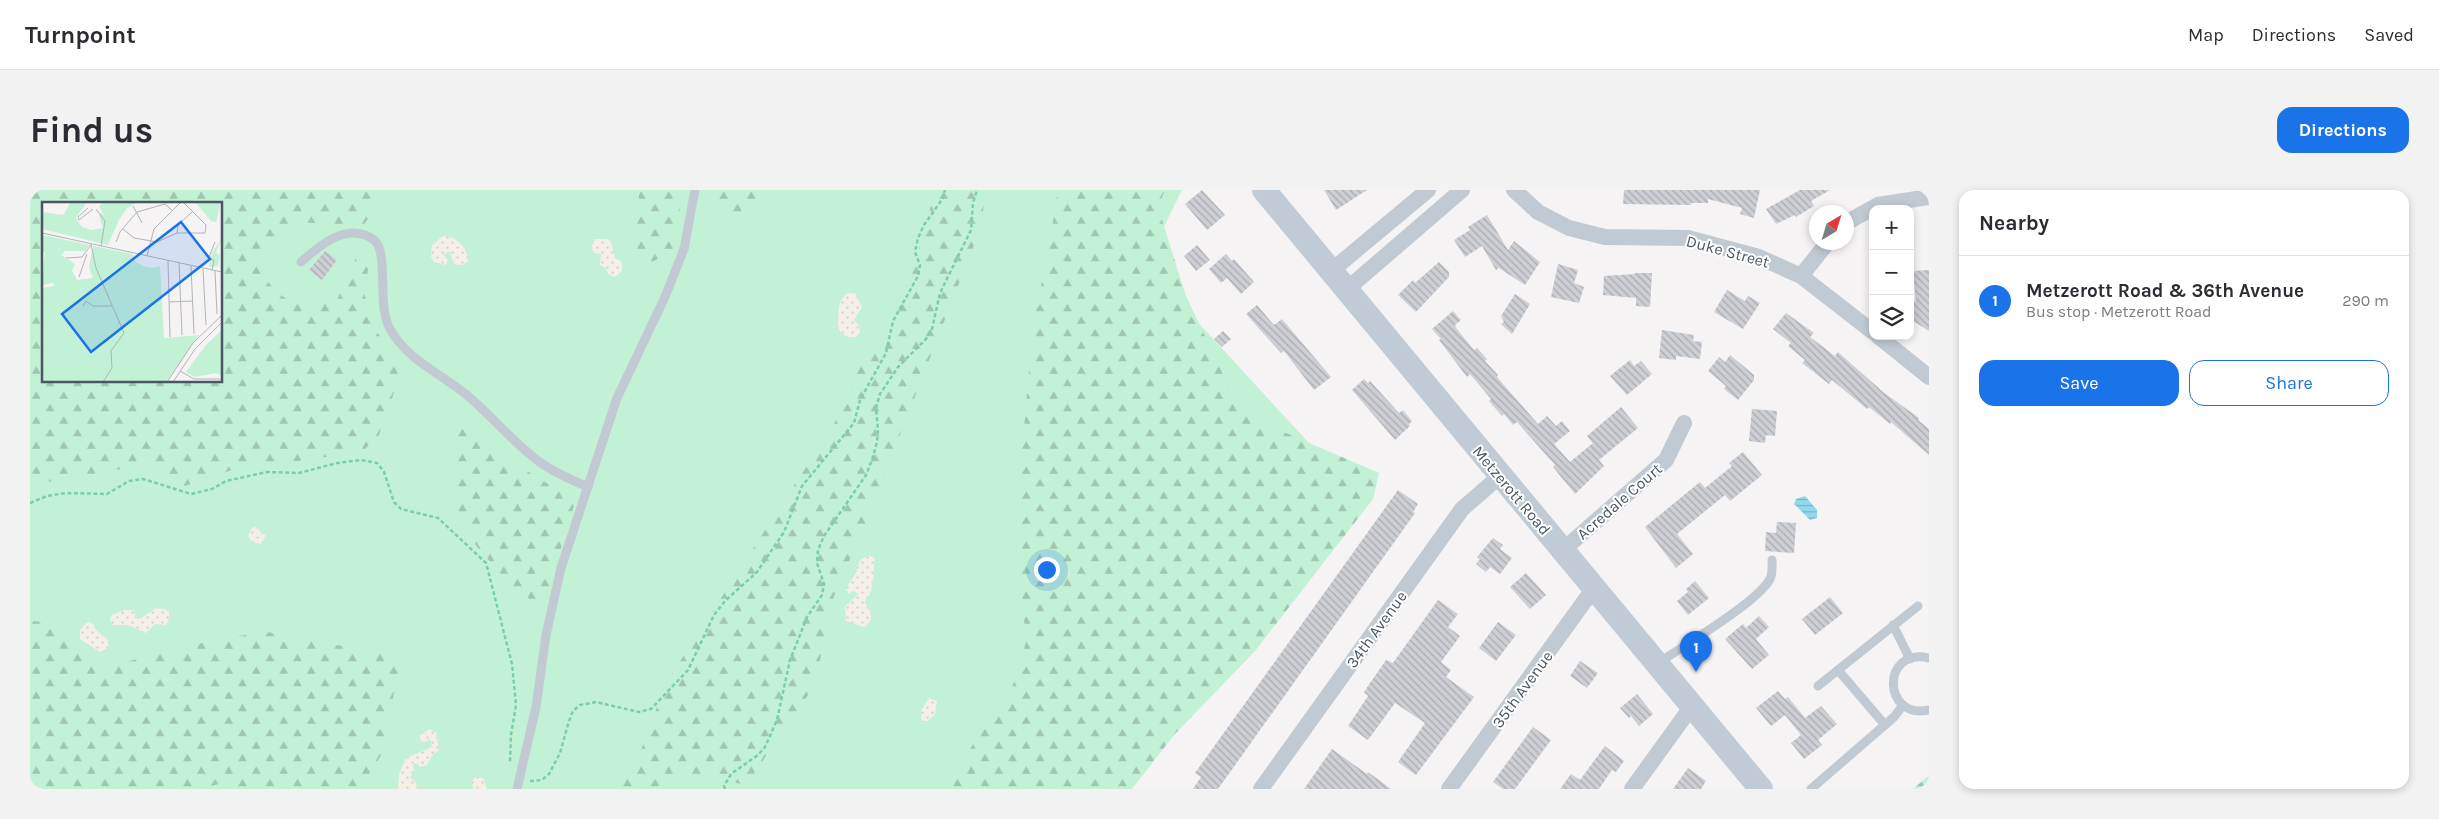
<!DOCTYPE html>
<html lang="en">
<head>
<meta charset="utf-8">
<style>
  :root { --surface:#fff; --page:#f2f2f3; --text:#2b2b33; --muted:#7c7c81; --line:#e1e1e2; --accent:#1a73e8 }
  body { margin:0; font-family:Karla,sans-serif; background:var(--page); color:var(--text) }
  .controls { position:absolute; right:15px; top:15px; display:grid; overflow:hidden; border-radius:10px; box-shadow:0 2px 8px #0003 }
  .controls button { width:45px; height:45px; display:grid; place-items:center; padding:0; border:0; border-bottom:1px solid var(--line); background:var(--surface); color:var(--text); font:25px sans-serif }
  .compass { position:absolute; left:1779px; top:15px; width:45px; height:45px; border-radius:50%; background:var(--surface); box-shadow:0 2px 8px #0003; rotate:38deg }
  .you { position:absolute; left:1016px; top:379px; width:18px; height:18px; margin:-12px; border:4px solid #fff; border-radius:50%; background:#1a73e8; box-shadow:0 0 0 8px #1a73e833 }
  .badge { display:grid; place-items:center; width:32px; height:32px; border-radius:50%; background:var(--accent); color:#fff; font-size:16px; font-weight:700 }
  .pin { position:absolute; translate:-50% -41px; filter:drop-shadow(0 1px 2px #0008) }
  .pin::after { content:''; position:absolute; top:26px; width:18px; height:15px; background:inherit; clip-path:polygon(0 0,100% 0,50% 100%) }
  .list { margin:0; padding:0; list-style:none }
  h2 { display:flex; justify-content:space-between; align-items:center; height:65px; margin:0; padding:0 20px; font-size:21px }
  h2 small { font-size:16px; font-weight:400; color:var(--muted) }
  .list li { display:grid; grid-template-columns:32px 1fr auto; gap:15px; align-items:center; box-sizing:border-box; height:90px; padding:0 20px; border-top:1px solid var(--line) }
  .list b { display:block; font-size:19px; white-space:nowrap }
  .list p { margin:0; font-size:16px; white-space:nowrap; color:var(--muted) }
  .list em { font-size:16px; font-style:normal; color:var(--muted) }
  .actions { display:flex; gap:10px; padding:15px 20px }
  .actions a { flex:1; padding:11px 0; border:1px solid var(--accent); border-radius:15px; text-align:center; font-size:18px; color:var(--accent) }
  .actions .main { background:var(--accent); color:#fff }
  .icon { flex:none; width:28px; height:28px; fill:none; stroke:currentColor; stroke-width:2; stroke-linecap:round; stroke-linejoin:round }
  .map { position:relative; flex:none; width:1899px; height:599px; overflow:hidden; border-radius:15px }
  header { display:flex; align-items:center; gap:30px; box-sizing:border-box; height:70px; padding:0 25px; background:var(--surface); border-bottom:1px solid var(--line) }
  header strong { font-size:24px }
  nav { display:flex; gap:28px; margin-inline-start:auto; font-size:18px }
  .intro { display:flex; align-items:center; justify-content:space-between; box-sizing:border-box; height:120px; padding:0 30px }
  h1 { margin:0; font-size:35px }
  .button { padding:12px 22px; border-radius:15px; background:var(--accent); color:#fff; font-size:18px; font-weight:700 }
  main { display:flex; gap:30px; padding:0 30px }
  aside { flex:1; background:var(--surface); border-radius:15px; box-shadow:0 2px 8px #0003 }
  .map>svg:first-child { display:block }
</style>
</head>
<body>
<header>
<strong>Turnpoint</strong>
<nav><a>Map</a><a>Directions</a><a>Saved</a></nav>
</header>
<div class="intro"><h1>Find us</h1><a class="button">Directions</a></div>
<main>
<div class="map">
<svg width="1899" height="599" viewBox="0 0 1899 599">
  <defs>
    <pattern id="forest-firs" width="22" height="20" patternUnits="userSpaceOnUse" patternTransform="scale(1.25)"><rect width="22" height="20" fill="#c3f1d5"/><path d="M5 1l3.5 6h-7zM16 11l3.5 6h-7z" fill="#a0c6b0"/></pattern>
    <pattern id="sand-dots" width="8" height="8" patternUnits="userSpaceOnUse" patternTransform="scale(1.25)"><rect width="8" height="8" fill="#f5f0e5"/><path d="M2 2h.1M6 6h.1" fill="none" stroke="#d4d0c7" stroke-width="1.8" stroke-linecap="round"/></pattern>
    <pattern id="water-rules" width="6" height="5" patternUnits="userSpaceOnUse" patternTransform="scale(1.25)"><rect width="6" height="5" fill="#90daee"/><path d="M0 2.5h6" fill="none" stroke="#78b4c4"/></pattern>
    <pattern id="building-back-hatch" width="6" height="6" patternUnits="userSpaceOnUse" patternTransform="scale(1.25)"><rect width="6" height="6" fill="#cdcfd5"/><path d="M-1 5l2 2M0 0l6 6M5-1l2 2" fill="none" stroke="#a8abb0"/></pattern>
  </defs>
  <rect width="100%" height="100%" fill="#f5f3f3"/>
  <path fill="#c3f1d5" fill-rule="evenodd" d="M0 0H1152L1115 75 1314 291 1085 599H0ZM14 14H191V191H14Z"/>
  <g fill="url(#forest-firs)" fill-rule="evenodd">
    <path d="M0 0H360L332 37 271 32 241 56 231 84C259 116 264 119 307 110L329 61 340 69 334 102 344 137 372 180 349 245 333 261 276 270 211 277 155 296 112 275 40 289 0 294ZM14 14H191V191H14Z"/>
    <polygon points="604,0 653,0 643,61 616,75 604,53 609,5"/>
    <polygon points="682,0 732,0 726,16 708,33"/>
    <path d="M905 0H957L948 45 835 334 802 411 785 495 716 595C689 589 648 576 626 599H575L610 563 636 493 804 234 830 176 863 134 893 47Z"/>
    <polygon points="1028,0 1135,0 1128,17 1156,106 1212,224 1349,283 1343,309 1225,461 1144,545 1102,599 913,599 983,495 996,452 986,330 1003,134 1018,62"/>
    <path d="M429 226C464 257 501 291 547 306L512 418 483 397 447 357 426 315Z"/>
    <polygon points="0,431 18,432 71,478 189,449 237,442 371,467 352,564 329,599 206,599 189,594 167,599 0,599"/>
    <polygon points="1899,586 1899,599 1883,599 1897,587"/>
  </g>
  <g fill="url(#sand-dots)">
    <path d="M413 46C427 46 438 58 438 71L433 75 423 74 420 61 413 65 418 69 416 75 404 72 401 67 402 55Z"/>
    <polygon points="565,49 576,49 581,51 585,68 592,72 592,81 585,87 578,84 576,78 570,75 571,64 564,63 561,58"/>
    <path d="M818 103H825L832 117 824 130 829 136 830 142 826 147C817 148 813 146 808 138 809 126 806 110 818 103Z"/>
    <polygon points="228,336 230,342 236,345 231,354 222,352 218,346 222,338"/>
    <path d="M838 366 844 367C845 371 843 397 841 401 839 406 836 408 835 413 841 421 845 430 834 437L816 431 815 417 828 404 825 401 819 404 816 398 826 383 830 370Z"/>
    <polygon points="126,418 135,419 139,422 139,429 136,435 125,434 116,443 98,435 83,435 80,430 82,425 94,420 104,420 105,428 110,429"/>
    <polygon points="62,432 67,441 77,449 79,457 70,462 50,449 50,440 56,433"/>
    <polygon points="899,508 907,511 905,524 898,531 894,531 891,529 891,521"/>
    <polygon points="400,539 406,543 409,560 403,564 397,575 390,577 386,573 383,575 384,582 380,587 386,593 387,599 368,599 369,584 376,568 402,557 400,549 393,553 390,549 390,545"/>
    <polygon points="445,587 453,588 457,599 443,599 442,591"/>
  </g>
  <polygon fill="url(#water-rules)" points="1775,306 1787,320 1787,328 1780,330 1764,314 1766,309"/>
  <g fill="url(#building-back-hatch)">
    <polygon points="1172,0 1195,25 1177,40 1155,14"/>
    <polygon points="1294,0 1337,0 1306,20"/>
    <polygon points="1594,0 1730,0 1724,28 1710,24 1712,18 1678,9 1678,13 1661,13 1661,15 1593,14"/>
    <polygon points="1770,0 1800,0 1781,11 1784,16 1766,27 1765,25 1746,34 1736,19"/>
    <polygon points="1457,25 1478,60 1484,51 1510,72 1495,95 1469,78 1466,80 1452,56 1435,67 1424,50 1440,40 1438,37"/>
    <polygon points="1167,55 1180,70 1166,81 1154,66"/>
    <polygon points="295,61 307,70 292,90 279,80"/>
    <polygon points="1196,64 1202,71 1204,69 1224,92 1211,104 1197,88 1191,93 1179,79"/>
    <polygon points="1409,72 1419,82 1419,87 1386,122 1368,105 1383,90 1385,93"/>
    <polygon points="1528,74 1548,80 1544,93 1554,97 1549,113 1521,107"/>
    <polygon points="1899,80 1899,141 1880,129 1880,107 1886,112 1883,81"/>
    <polygon points="1605,83 1622,83 1620,117 1606,116 1606,108 1573,105 1574,86 1605,84"/>
    <polygon points="1697,100 1715,111 1718,106 1730,113 1713,139 1684,122"/>
    <polygon points="1485,104 1500,114 1482,144 1471,134 1474,132 1471,126"/>
    <polygon points="1227,115 1244,135 1252,129 1301,187 1284,200 1254,161 1251,163 1216,124"/>
    <polygon points="1423,121 1431,130 1425,135 1426,138 1444,160 1447,158 1457,169 1455,171 1468,185 1467,187 1508,234 1517,226 1526,236 1532,231 1540,241 1524,254 1540,272 1563,253 1557,246 1591,217 1608,238 1569,270 1574,276 1545,304 1523,277 1525,275 1487,232 1483,235 1474,224 1472,226 1459,211 1461,209 1440,184 1437,187 1409,150 1411,149 1402,139"/>
    <polygon points="1756,123 1784,143 1780,147 1805,166 1808,162 1853,202 1889,228 1888,230 1899,239 1899,265 1861,232 1860,234 1839,217 1837,219 1802,190 1799,194 1772,173 1775,170 1758,156 1761,153 1743,139"/>
    <polygon points="1632,140 1664,145 1663,151 1672,152 1670,169 1646,166 1646,170 1629,168"/>
    <polygon points="1193,141 1201,149 1192,157 1184,149"/>
    <polygon points="1700,165 1724,185 1724,190 1708,210 1694,199 1696,196 1678,181 1689,167 1695,172"/>
    <polygon points="1600,170 1604,176 1611,171 1622,184 1597,205 1580,186"/>
    <polygon points="1334,189 1338,193 1340,191 1369,223 1373,220 1382,231 1379,234 1380,236 1365,250 1322,200"/>
    <polygon points="1722,219 1747,221 1745,246 1736,245 1735,253 1719,251"/>
    <polygon points="1713,262 1732,285 1700,311 1695,305 1647,344 1663,364 1646,378 1615,337 1670,292 1675,298 1702,276 1699,273"/>
    <polygon points="1368,300 1388,314 1383,322 1385,323 1188,599 1163,599 1171,587 1165,583"/>
    <polygon points="1747,332 1766,333 1764,363 1735,361 1736,342 1746,343"/>
    <polygon points="1463,348 1473,355 1470,359 1482,368 1470,384 1460,377 1456,382 1446,374 1450,369 1447,367"/>
    <polygon points="1496,383 1516,405 1500,419 1480,397"/>
    <polygon points="1665,391 1679,408 1658,425 1647,411 1658,402 1656,399"/>
    <polygon points="1800,407 1813,423 1785,445 1772,429"/>
    <polygon points="1408,410 1428,424 1418,437 1430,446 1411,472 1421,480 1416,487 1444,507 1386,585 1368,572 1395,533 1365,513 1338,550 1318,536 1338,506 1334,502 1356,470 1363,473"/>
    <polygon points="1729,426 1739,437 1726,449 1739,465 1722,479 1695,449 1713,434 1716,438"/>
    <polygon points="1468,432 1486,445 1466,471 1449,458"/>
    <polygon points="1550,471 1568,483 1557,498 1540,486"/>
    <polygon points="1748,501 1755,509 1758,507 1775,528 1791,516 1807,534 1788,550 1792,555 1774,569 1761,553 1771,545 1755,525 1741,536 1726,518"/>
    <polygon points="1607,504 1623,524 1609,536 1601,526 1599,528 1590,518"/>
    <polygon points="1503,537 1521,550 1485,599 1473,599 1463,592"/>
    <polygon points="1575,556 1594,571 1586,582 1582,580 1569,599 1530,599 1541,584 1550,590"/>
    <polygon points="1302,559 1337,584 1338,582 1361,599 1274,599"/>
    <polygon points="1658,578 1676,591 1671,599 1643,599"/>
  </g>
  <g fill="none" stroke-linecap="round" stroke-linejoin="round">
    <g stroke="#7ad0a6" stroke-width="2.5" stroke-dasharray="4 2.5" stroke-linecap="butt">
      <polyline points="0,313 17,306 36,303 77,304 99,291 113,289 161,304 182,299 196,291 237,282 269,283 307,273 331,270 347,273 354,282 364,312 371,319 408,328 456,373 482,474 486,515 481,545 480,572"/>
      <polyline points="500,591 512,590 519,584 530,563 539,531 543,521 550,515 566,512 609,522 621,519 658,480 684,425 695,411 727,382 754,342 772,296 824,233 830,210 856,163 863,131 888,86 890,75 885,62 888,48 894,35 913,8 915,0"/>
      <polyline points="695,599 694,596 701,584 728,565 735,557 747,530 760,470 777,427 792,405 794,394 787,373 788,360 794,346 836,285 842,270 847,252 848,240 846,218 850,204 868,177 896,149 902,139 910,103 941,40 943,13 947,0"/>
    </g>
    <g stroke="#c1cad2" stroke-width="9">
      <path d="M271 72C290 55 318 31 344 50 359 61 347 114 359 137 375 169 412 184 438 206 463 227 484 254 511 273 525 283 542 290 558 297"/>
      <polyline points="1863,435 1880,469"/>
      <path d="M1899 468C1851 457 1852 530 1899 520"/>
      <path d="M1629 473C1654 455 1727 413 1740 389 1743 383 1742 376 1742 370"/>
      <polyline points="1808,480 1855,535"/>
      <polyline points="1788,496 1888,416"/>
      <polyline points="487,599 506,517 516,445 531,378 587,208 635,107 654,59 665,0"/>
      <polyline points="1781,599 1864,527 1873,515"/>
    </g>
    <g stroke="#c1cad2" stroke-width="16">
      <polyline points="1484,0 1508,22 1539,38 1575,47 1658,48 1729,67 1771,86 1843,142"/>
      <polyline points="1816,33 1848,15 1899,7"/>
      <polyline points="1301,81 1398,0"/>
      <polyline points="1771,86 1798,52"/>
      <polyline points="1316,100 1432,0"/>
      <polyline points="1848,146 1899,187"/>
      <polyline points="1533,360 1636,270 1654,233"/>
      <polyline points="1231,599 1432,319 1470,286"/>
      <polyline points="1419,599 1564,398"/>
      <polyline points="1602,599 1662,516"/>
    </g>
    <polyline stroke="#c1cbd6" stroke-width="24" points="1234,0 1731,599"/>
  </g>
  <g text-anchor="middle" stroke-width="4" stroke-linejoin="round" paint-order="stroke">
    <g font-size="16" fill="#4a5661" stroke="#fff">
      <text transform="translate(1698 61) rotate(15)" y="6">Duke Street</text>
      <text transform="translate(1482 300) rotate(50)" y="6">Metzerott Road</text>
      <text transform="translate(1589 311) rotate(-41)" y="6">Acredale Court</text>
      <text transform="translate(1346 439) rotate(-54)" y="6">34th Avenue</text>
      <text transform="translate(1492 499) rotate(-54)" y="6">35th Avenue</text>
    </g>
  </g>
  <g transform="translate(12 12)">
    <rect width="180" height="180" fill="#f5f3f3"/>
    <path d="M51 44 91 53 94 63 116 67 123 180H0V86L55 77Z" fill="#c3f1d5"/>
    <path d="M29 0H45L34 16 40 25 50 28 61 26 57 14 59 11 63 15 57 4 61 1 96 0 85 6 77 18 66 43 0 27V10L21 13ZM0 33 48 43 43 49H23L19 53 33 62 30 69 35 78 51 76 47 65 51 44 90 52 92 59 107 67 118 64 122 136 157 133 124 180 89 177 94 134 107 125 106 96 79 53 61 59 66 78 61 81 62 87 56 83 43 85 39 106H43L45 100 52 106 54 113 30 135 10 146 20 101 11 81 0 83 3 51 0 49ZM180 36 174 50 178 54 176 64 167 65 169 52ZM76 61 93 105 94 115 89 119 88 125ZM4 97V134L0 150V98ZM66 124 70 137 61 140 58 148 68 154 79 152 75 164 77 180H73V175L55 154 35 153 29 149ZM180 128V174L174 171 153 175 144 170 164 143Z" fill="#c3f1d5"/>
    <path d="M36 160 37 167 49 170 44 177 41 180H20L26 178 25 172Z" fill="#c3f1d5"/>
    <path d="M153 0H179L174 20 169 19Z" fill="#c3f1d5"/>
    <path fill="none" stroke="#b1b4b9" stroke-width="1" d="M91 4 100 21M54 7 63 19 59 44M37 18 36 15 46 6M37 18 51 7M81 27 92 36 115 40 135 31H163L164 23 141 0M0 31 180 70M135 31 136 23 150 10M74 40 78 30 95 10 123 2 130 8M49 42 54 66 82 131 69 149 70 166 61 180M105 54 112 27 139 0M24 56 40 55 49 43M126 59 128 135M137 61 140 133M149 64 152 132M161 67 164 123M170 68 172 59 167 55 173 40M173 69 175 112M37 75 45 52M127 100 151 99M41 104 44 99 51 104H70M138 169 152 177H180M125 180 151 141 180 113M131 180 153 147 180 120"/>
    <path fill="#1a73e8" fill-opacity="0.15" stroke="#1a73e8" stroke-width="2.5" d="M139 20 168 57 49 150 20 112Z"/>
    <rect width="180" height="180" fill="none" stroke="#4a5661" stroke-width="2.5"/>
  </g>
</svg>
<div class="controls">
<button>+</button>
<button>−</button>
<button><svg class="icon" aria-label="layers" viewBox="0 0 24 24"><path d="M12 4l9 5-9 5-9-5zM3 14l9 5 9-5"/></svg></button>
</div>
<svg class="compass" viewBox="-18 -18 36 36"><path d="M0-13l5 13h-10z" fill="#e53935"/><path d="M0 13l5-13h-10z" fill="#7c7c81"/></svg>
<div class="you"></div>
<div class="pin badge" style="left:1666px;top:482px">1</div>
</div>
<aside>
<h2>Nearby<small></small></h2>
<ul class="list">
<li><span class="badge">1</span><div><b>Metzerott Road &amp; 36th Avenue</b><p>Bus stop · Metzerott Road</p></div><em>290 m</em></li>
</ul>
<div class="actions"><a class="main">Save</a><a>Share</a></div>
</aside>
</main>
</body>
</html>
